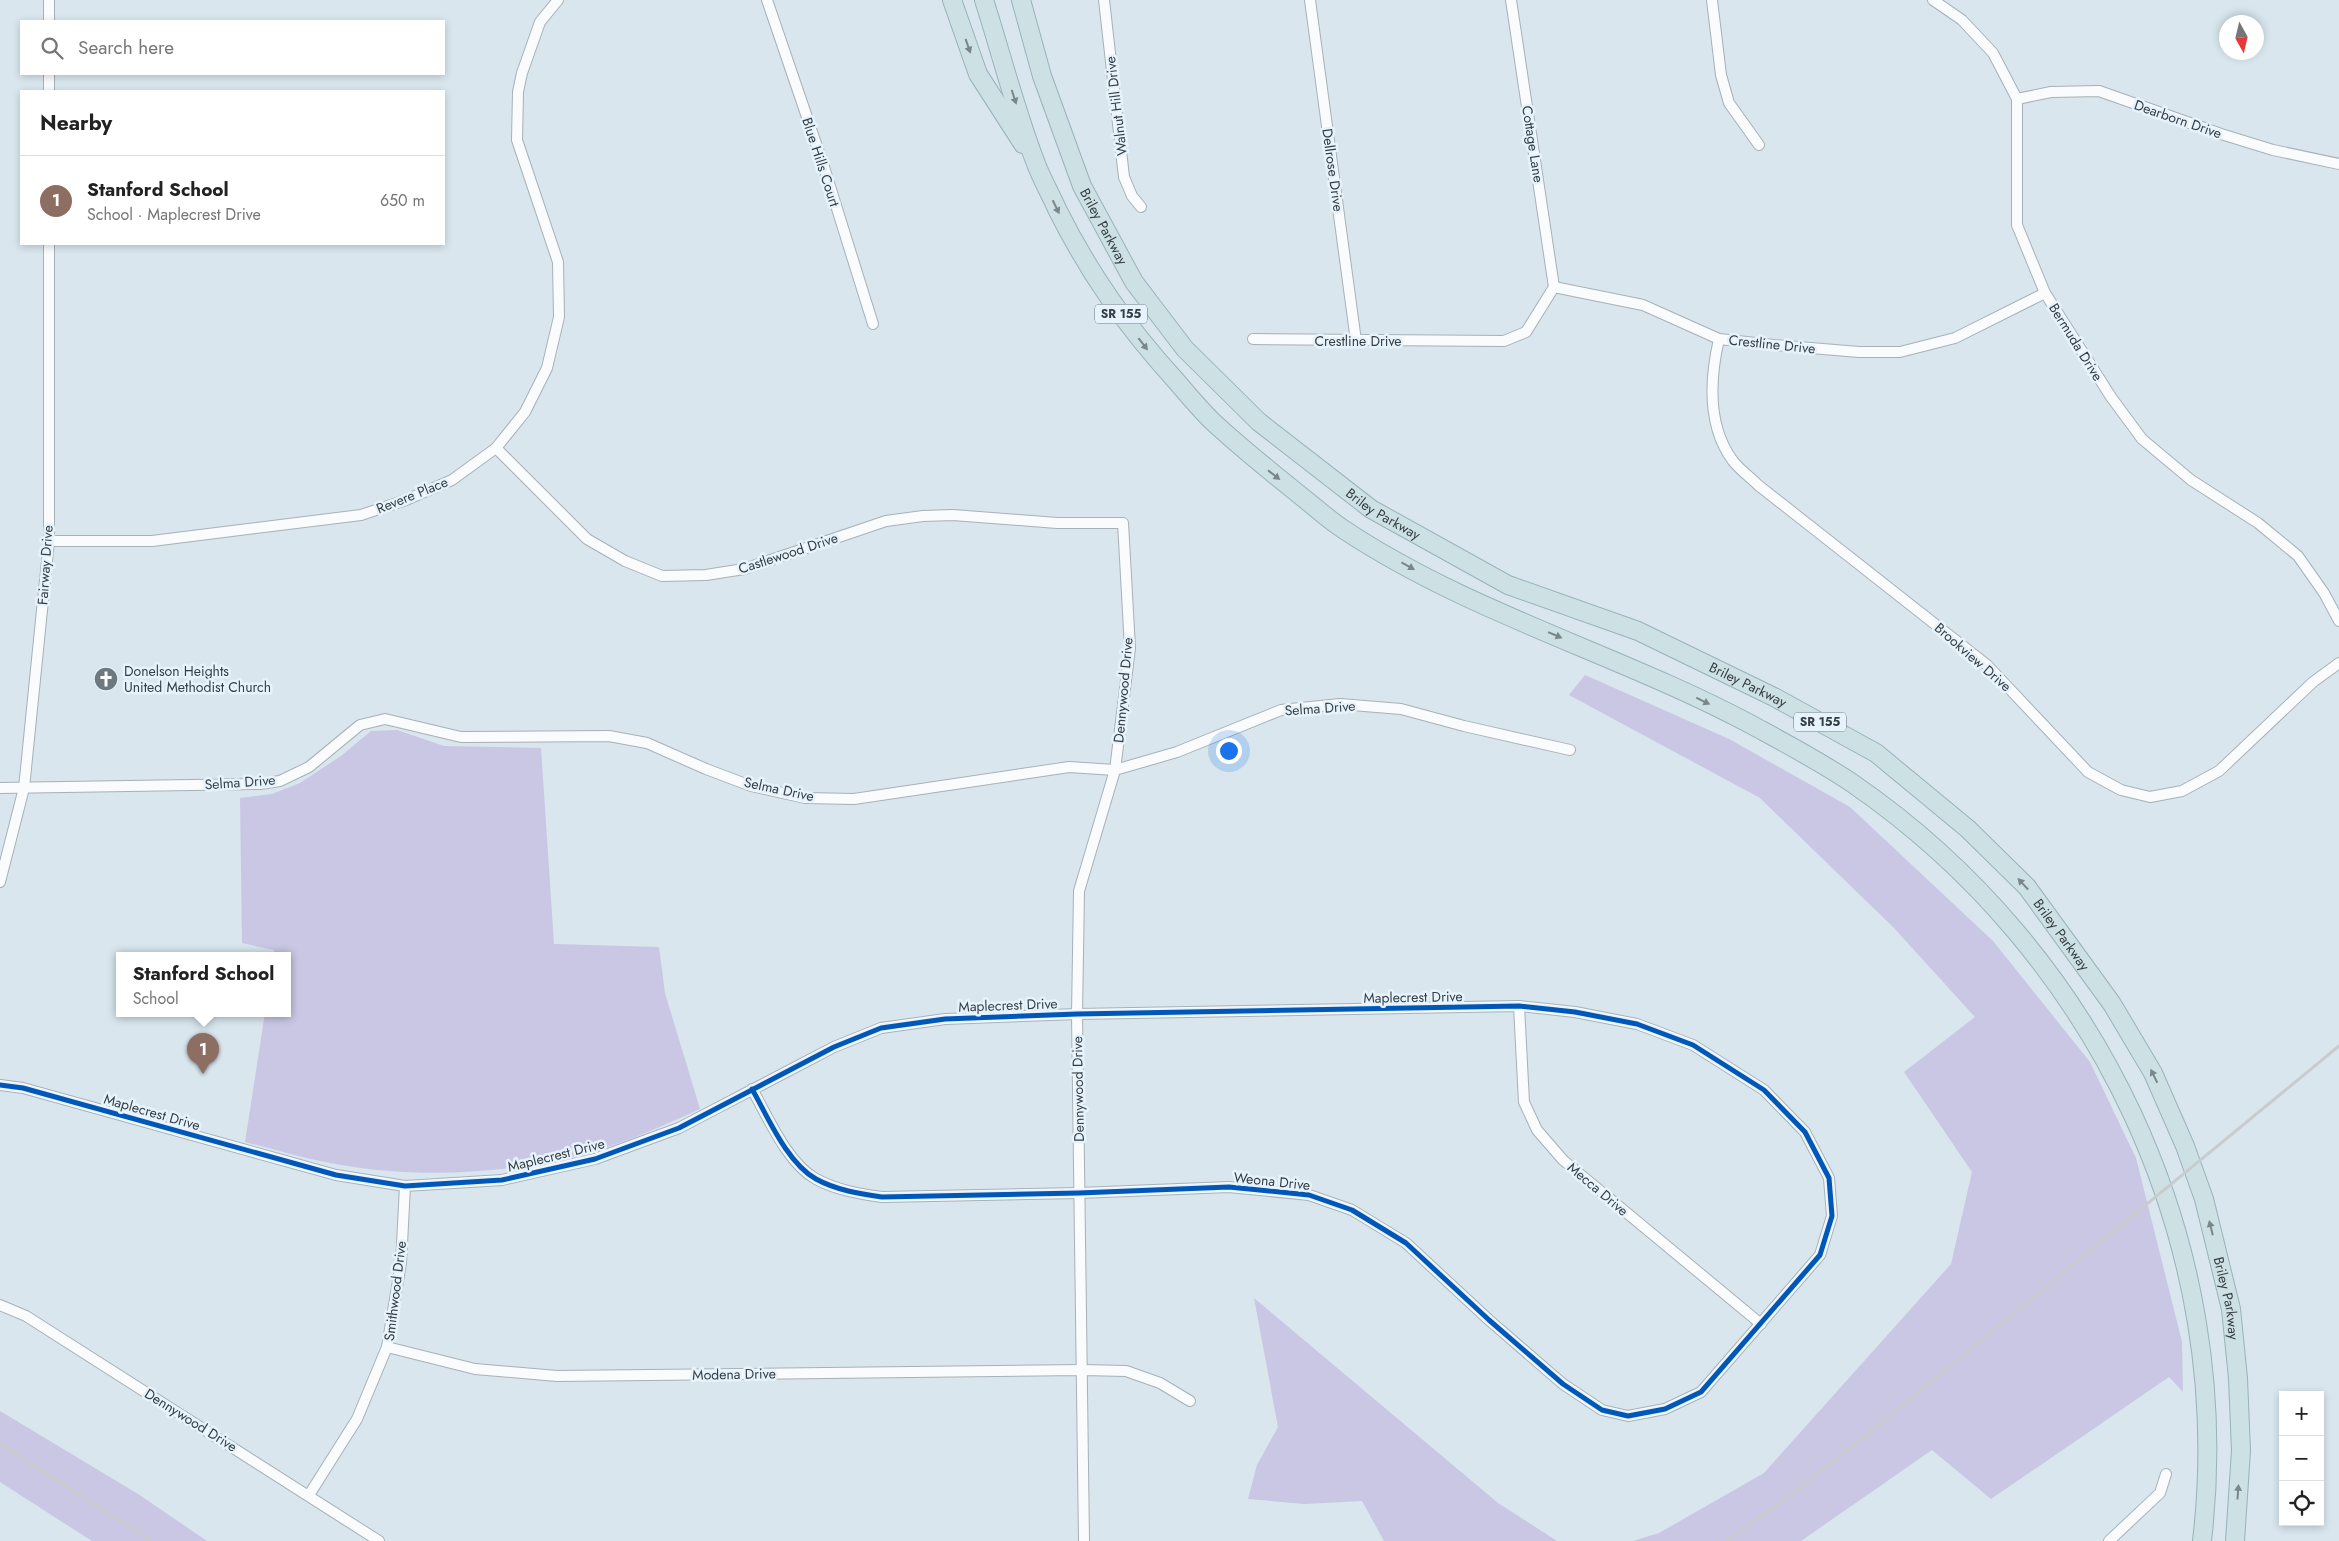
<!DOCTYPE html>
<html lang="en">
<head>
<meta charset="utf-8">
<style>
  :root { --surface:#fff; --page:#f6f6f6; --text:#222; --muted:#767676; --line:#e0e0e0; --accent:#6e797f }
  body { margin:0; font-family:Jost,sans-serif; background:var(--page); color:var(--text) }
  .controls { position:absolute; right:15px; bottom:15px; display:grid; overflow:hidden; border-radius:0px; box-shadow:0 2px 8px #0003 }
  .controls button { width:45px; height:45px; display:grid; place-items:center; padding:0; border:0; border-bottom:1px solid var(--line); background:var(--surface); color:var(--text); font:25px sans-serif }
  .compass { position:absolute; left:2219px; top:15px; width:45px; height:45px; border-radius:50%; background:var(--surface); box-shadow:0 2px 8px #0003; rotate:172deg }
  .you { position:absolute; left:1228px; top:750px; width:18px; height:18px; margin:-12px; border:4px solid #fff; border-radius:50%; background:#1a73e8; box-shadow:0 0 0 8px #1a73e833 }
  .badge { display:grid; place-items:center; width:32px; height:32px; border-radius:50%; background:var(--accent); color:#fff; font-size:16px; font-weight:700 }
  .pin { position:absolute; translate:-50% -41px; filter:drop-shadow(0 1px 2px #0008) }
  .pin::after { content:''; position:absolute; top:26px; width:18px; height:15px; background:inherit; clip-path:polygon(0 0,100% 0,50% 100%) }
  .popup { position:absolute; left:116px; top:952px; width:175px; height:65px; box-sizing:border-box; display:grid; place-content:center; border-radius:0px; background:var(--surface); filter:drop-shadow(0 1px 4px #0005); font-size:16px; white-space:nowrap; color:var(--muted) }
  .popup b { font-size:19px; color:var(--text) }
  .popup::after { content:''; position:absolute; left:50%; top:100%; margin-left:-10px; border:10px solid transparent; border-top-color:var(--surface) }
  .list { margin:0; padding:0; list-style:none }
  h2 { display:flex; justify-content:space-between; align-items:center; height:65px; margin:0; padding:0 20px; font-size:21px }
  h2 small { font-size:16px; font-weight:400; color:var(--muted) }
  .list li { display:grid; grid-template-columns:32px 1fr auto; gap:15px; align-items:center; box-sizing:border-box; height:90px; padding:0 20px; border-top:1px solid var(--line) }
  .list b { display:block; font-size:19px; white-space:nowrap }
  .list p { margin:0; font-size:16px; white-space:nowrap; color:var(--muted) }
  .list em { font-size:16px; font-style:normal; color:var(--muted) }
  .icon { flex:none; width:28px; height:28px; fill:none; stroke:currentColor; stroke-width:2; stroke-linecap:round; stroke-linejoin:round }
  .map { position:relative; flex:none; width:2339px; height:1541px; overflow:hidden }
  .search { position:absolute; background:var(--surface); box-shadow:0 2px 8px #0003; left:20px; top:20px; width:425px; height:55px; display:flex; align-items:center; gap:12px; box-sizing:border-box; padding:0 18px; border-radius:0px; color:var(--muted); font-size:19px }
  .panel { position:absolute; background:var(--surface); box-shadow:0 2px 8px #0003; left:20px; top:90px; width:425px; height:155px; border-radius:0px }
  .map>svg:first-child { display:block }
</style>
</head>
<body>
<div class="map">
<svg width="2339" height="1541" viewBox="0 0 2339 1541">
  <rect width="100%" height="100%" fill="#d9e6ee"/>
  <g fill="#c9c7e4">
    <polygon points="1585,675 1729,739 1850,807 1993,941 2090,1062 2136,1158 2182,1342 2183,1392 2169,1377 1991,1499 1932,1450 1801,1541 1633,1541 1659,1533 1764,1473 1951,1264 1972,1172 1904,1072 1975,1017 1893,927 1760,798 1569,695"/>
    <path d="M397 730 444 746 541 748 554 944 659 947 665 993 700 1109C658 1128 614 1148 568 1158 495 1174 416 1178 341 1165 309 1160 277 1150 245 1142L265 1013H287V955H274V950L242 943 240 798 272 794 300 783 341 756 371 731Z"/>
    <polygon points="1254,1298 1498,1503 1557,1541 1384,1541 1362,1501 1305,1504 1248,1499 1257,1465 1278,1427"/>
    <polygon points="0,1411 138,1494 207,1541 92,1541 0,1482"/>
  </g>
  <g fill="none" stroke-linecap="round" stroke-linejoin="round">
    <g stroke="#a7b1b7" stroke-width="12">
      <g id="street">
        <polyline points="767,0 824,167 873,324"/>
        <polyline points="1104,0 1124,177 1132,196 1141,207"/>
        <polyline points="1310,0 1356,341"/>
        <polyline points="1511,0 1554,287"/>
        <polyline points="1712,0 1721,75 1729,103 1759,145"/>
        <polyline points="1933,0 1962,20 1993,53 2017,99 2017,225 2045,293 2111,397 2142,439 2191,480 2258,523 2298,556 2324,593 2339,621"/>
        <polyline points="49,21 49,0"/>
        <polyline points="49,91 49,74"/>
        <polyline points="2017,99 2051,92 2099,91 2221,134 2273,150 2339,164"/>
        <polyline points="1253,339 1504,341 1526,332 1554,287 1643,305 1719,339 1774,345 1859,352 1900,352 1955,338 2045,293"/>
        <path d="M1719 339C1710 378 1707 426 1733 461 1740 470 1750 477 1758 485L1987 665 2088 772 2121 790 2150 797 2182 791 2219 771 2313 682 2339 663"/>
        <polyline points="496,448 587,539 625,561 662,576 706,575 744,569 886,521 923,516 953,515 1057,523 1123,523 1130,648 1115,770 1079,891 1077,1014 1084,1541"/>
        <polyline points="49,541 152,541 361,515 406,500 452,480 496,448 525,412 547,368 559,317 558,262 517,140 518,92 522,73 540,22 558,0"/>
        <polyline points="0,788 260,784 280,781 309,767 360,725 385,719 461,737 609,736 647,743 706,769 751,786 805,798 854,799 1069,767 1115,770 1177,752 1281,710 1340,704 1401,709 1464,726 1570,750"/>
        <polyline points="0,882 24,788 49,541 49,244"/>
        <polyline points="1519,1006 1524,1102 1537,1130 1563,1160 1761,1324"/>
        <path d="M0 1085 23 1088 336 1175 405 1186 502 1180 595 1159 679 1128 834 1047 881 1028 945 1019 1077 1014 1519 1006 1575 1012 1637 1024 1693 1045 1764 1090 1805 1132 1829 1178 1832 1216 1820 1255 1701 1392 1665 1409 1628 1416 1602 1410 1563 1384 1489 1320 1406 1243 1352 1210 1309 1195 1229 1187 1079 1193 882 1197C860 1194 836 1190 816 1179 787 1163 768 1117 752 1089"/>
        <polyline points="0,1305 26,1316 379,1541"/>
        <polyline points="387,1347 475,1369 557,1376 1083,1370 1126,1371 1160,1383 1190,1401"/>
        <polyline points="309,1495 357,1419 387,1347 401,1263 405,1186"/>
        <polyline points="2109,1541 2160,1493 2166,1474"/>
      </g>
    </g>
    <g stroke="#99b2b8" stroke-width="20">
      <g id="highway">
        <polyline points="952,0 978,74 1023,144"/>
        <path d="M984 0C1001 53 1015 109 1035 161 1041 178 1050 193 1057 209 1090 275 1127 327 1177 382 1188 395 1200 409 1212 421 1241 448 1271 472 1301 496 1315 507 1328 519 1343 529 1469 613 1619 654 1752 725 1785 743 1821 762 1852 783 2098 952 2237 1244 2202 1541"/>
        <path id="s1" d="M1021 0 1042 76 1082 186 1134 282 1185 349 1259 422 1371 509 1508 585 1638 631 1774 697 1876 753 1968 829 2027 887 2112 1004 2153 1073 2185 1146 2204 1199 2231 1309 2238 1378 2241 1451 2235 1541"/>
      </g>
    </g>
    <use href="#street" stroke="#f9fbfc" stroke-width="10"/>
    <use href="#highway" stroke="#cde0e3" stroke-width="18"/>
    <g stroke="#c9cccf" stroke-width="3">
      <polyline points="0,1444 152,1541"/>
      <polyline points="1727,1541 1793,1493 1860,1440 2339,1046"/>
    </g>
    <g stroke="#e6f3fc" stroke-width="8">
      <path id="cycleway" d="M0 1085 23 1088 336 1175 405 1186 502 1180 595 1159 679 1128 834 1047 881 1028 945 1019 1077 1014 1519 1006 1575 1012 1637 1024 1693 1045 1764 1090 1805 1132 1829 1178 1832 1216 1820 1255 1701 1392 1665 1409 1628 1416 1602 1410 1563 1384 1489 1320 1406 1243 1352 1210 1309 1195 1229 1187 1079 1193 882 1197C860 1194 836 1190 816 1179 787 1163 768 1117 752 1089"/>
    </g>
    <use href="#cycleway" stroke="#0057b8" stroke-width="5"/>
  </g>
  <defs><path id="oneway-solid" d="M-6-.8H1V-3.2L6.5 0L1 3.2V.8H-6Z" transform="scale(1.25)"/></defs>
  <g fill="#79878b">
    <use href="#oneway-solid" transform="translate(968 46) rotate(71)"/>
    <use href="#oneway-solid" transform="translate(1014 97) rotate(72)"/>
    <use href="#oneway-solid" transform="translate(1056 207) rotate(64)"/>
    <use href="#oneway-solid" transform="translate(1143 344) rotate(52)"/>
    <use href="#oneway-solid" transform="translate(1274 475) rotate(38)"/>
    <use href="#oneway-solid" transform="translate(1408 566) rotate(29)"/>
    <use href="#oneway-solid" transform="translate(1555 635) rotate(23)"/>
    <use href="#oneway-solid" transform="translate(1703 701) rotate(26)"/>
    <use href="#oneway-solid" transform="translate(2023 884) rotate(-133)"/>
    <use href="#oneway-solid" transform="translate(2154 1076) rotate(-116)"/>
    <use href="#oneway-solid" transform="translate(2211 1228) rotate(-104)"/>
    <use href="#oneway-solid" transform="translate(2238 1492) rotate(-86)"/>
  </g>
  <defs>
    <g id="church-disc" transform="scale(1.25)"><circle r="9.5" fill="#6e797f" stroke="#e6f3fc"/><path d="M-1.2-6h2.4v3.5h3.3v2.4h-3.3V6h-2.4V-.1h-3.3v-2.4h3.3Z" fill="#fff"/></g>
  </defs>
  <g fill-rule="evenodd">
    <use href="#church-disc" x="106" y="679"/>
  </g>
  <g text-anchor="middle" stroke-width="5" stroke-linejoin="round" paint-order="stroke">
    <g fill="#e6f3fc" stroke="#6a747a" stroke-width="1">
      <rect x="1095" y="304.5" width="52" height="19" rx="4"/>
      <rect x="1794" y="712.5" width="52" height="19" rx="4"/>
    </g>
    <g font-size="12" font-weight="bold" fill="#353e43">
      <text x="1121" y="318">SR 155</text>
      <text x="1820" y="726">SR 155</text>
    </g>
    <g font-size="14" fill="#353e43" stroke="#e6f3fc">
      <text transform="translate(1116 106) rotate(-97)" y="5">Walnut Hill Drive</text>
      <text transform="translate(2178 119) rotate(19)" y="5">Dearborn Drive</text>
      <text transform="translate(1533 144) rotate(81)" y="5">Cottage Lane</text>
      <text transform="translate(821 162) rotate(72)" y="5">Blue Hills Court</text>
      <text transform="translate(1333 170) rotate(82)" y="5">Dellrose Drive</text>
      <text dy="5" stroke="none"><textPath href="#s1" startOffset="242">Briley Parkway</textPath></text>
      <text x="1358" y="346">Crestline Drive</text>
      <text transform="translate(2076 342) rotate(58)" y="5">Bermuda Drive</text>
      <text transform="translate(1772 344) rotate(6)" y="5">Crestline Drive</text>
      <text transform="translate(412 495) rotate(-22)" y="5">Revere Place</text>
      <text dy="5" stroke="none"><textPath href="#s1" startOffset="648">Briley Parkway</textPath></text>
      <text transform="translate(788 553) rotate(-18)" y="5">Castlewood Drive</text>
      <text transform="translate(45 565) rotate(-86)" y="5">Fairway Drive</text>
      <text transform="translate(1973 657) rotate(41)" y="5">Brookview Drive</text>
      <text dy="5" stroke="none"><textPath href="#s1" startOffset="1052">Briley Parkway</textPath></text>
      <text transform="translate(1123 690) rotate(-85)" y="5">Dennywood Drive</text>
      <text transform="translate(1320 708) rotate(-4)" y="5">Selma Drive</text>
      <text transform="translate(240 782) rotate(-4)" y="5">Selma Drive</text>
      <text transform="translate(779 789) rotate(12)" y="5">Selma Drive</text>
      <text dy="5" stroke="none"><textPath href="#s1" startOffset="1458">Briley Parkway</textPath></text>
      <text transform="translate(1413 997) rotate(-1)" y="5">Maplecrest Drive</text>
      <text transform="translate(1008 1005) rotate(-2)" y="5">Maplecrest Drive</text>
      <text transform="translate(1078 1089) rotate(-91)" y="5">Dennywood Drive</text>
      <text transform="translate(152 1112) rotate(16)" y="5">Maplecrest Drive</text>
      <text transform="translate(556 1155) rotate(-14)" y="5">Maplecrest Drive</text>
      <text transform="translate(1272 1181) rotate(6)" y="5">Weona Drive</text>
      <text transform="translate(1598 1189) rotate(40)" y="5">Mecca Drive</text>
      <text transform="translate(395 1291) rotate(-83)" y="5">Smithwood Drive</text>
      <text dy="5" stroke="none"><textPath href="#s1" startOffset="1862">Briley Parkway</textPath></text>
      <text transform="translate(734 1374) rotate(-1)" y="5">Modena Drive</text>
      <text transform="translate(191 1420) rotate(32)" y="5">Dennywood Drive</text>
    </g>
    <g font-size="14" fill="#353e43" stroke="#e6f3fc" text-anchor="start">
      <text x="124" y="676">Donelson Heights<tspan x="124" dy="16">United Methodist Church</tspan></text>
    </g>
  </g>
</svg>
<div class="controls">
<button>+</button>
<button>−</button>
<button><svg class="icon" aria-label="locate" viewBox="0 0 24 24"><circle cx="12" cy="12" r="6"/><path d="M12 2v4M12 18v4M2 12h4M18 12h4"/></svg></button>
</div>
<svg class="compass" viewBox="-18 -18 36 36"><path d="M0-13l5 13h-10z" fill="#e53935"/><path d="M0 13l5-13h-10z" fill="#767676"/></svg>
<div class="you"></div>
<div class="pin badge" style="left:203px;top:1074px;background:#8d6e63">1</div>
<div class="popup"><b>Stanford School</b>School</div>
<div class="search"><svg class="icon" aria-label="search" viewBox="0 0 24 24"><circle cx="10" cy="10" r="6"/><path d="M15 15l6 6"/></svg>Search here</div>
<section class="panel">
<h2>Nearby<small></small></h2>
<ul class="list">
<li><span class="badge" style="background:#8d6e63">1</span><div><b>Stanford School</b><p>School · Maplecrest Drive</p></div><em>650 m</em></li>
</ul>
</section>
</div>
</body>
</html>
